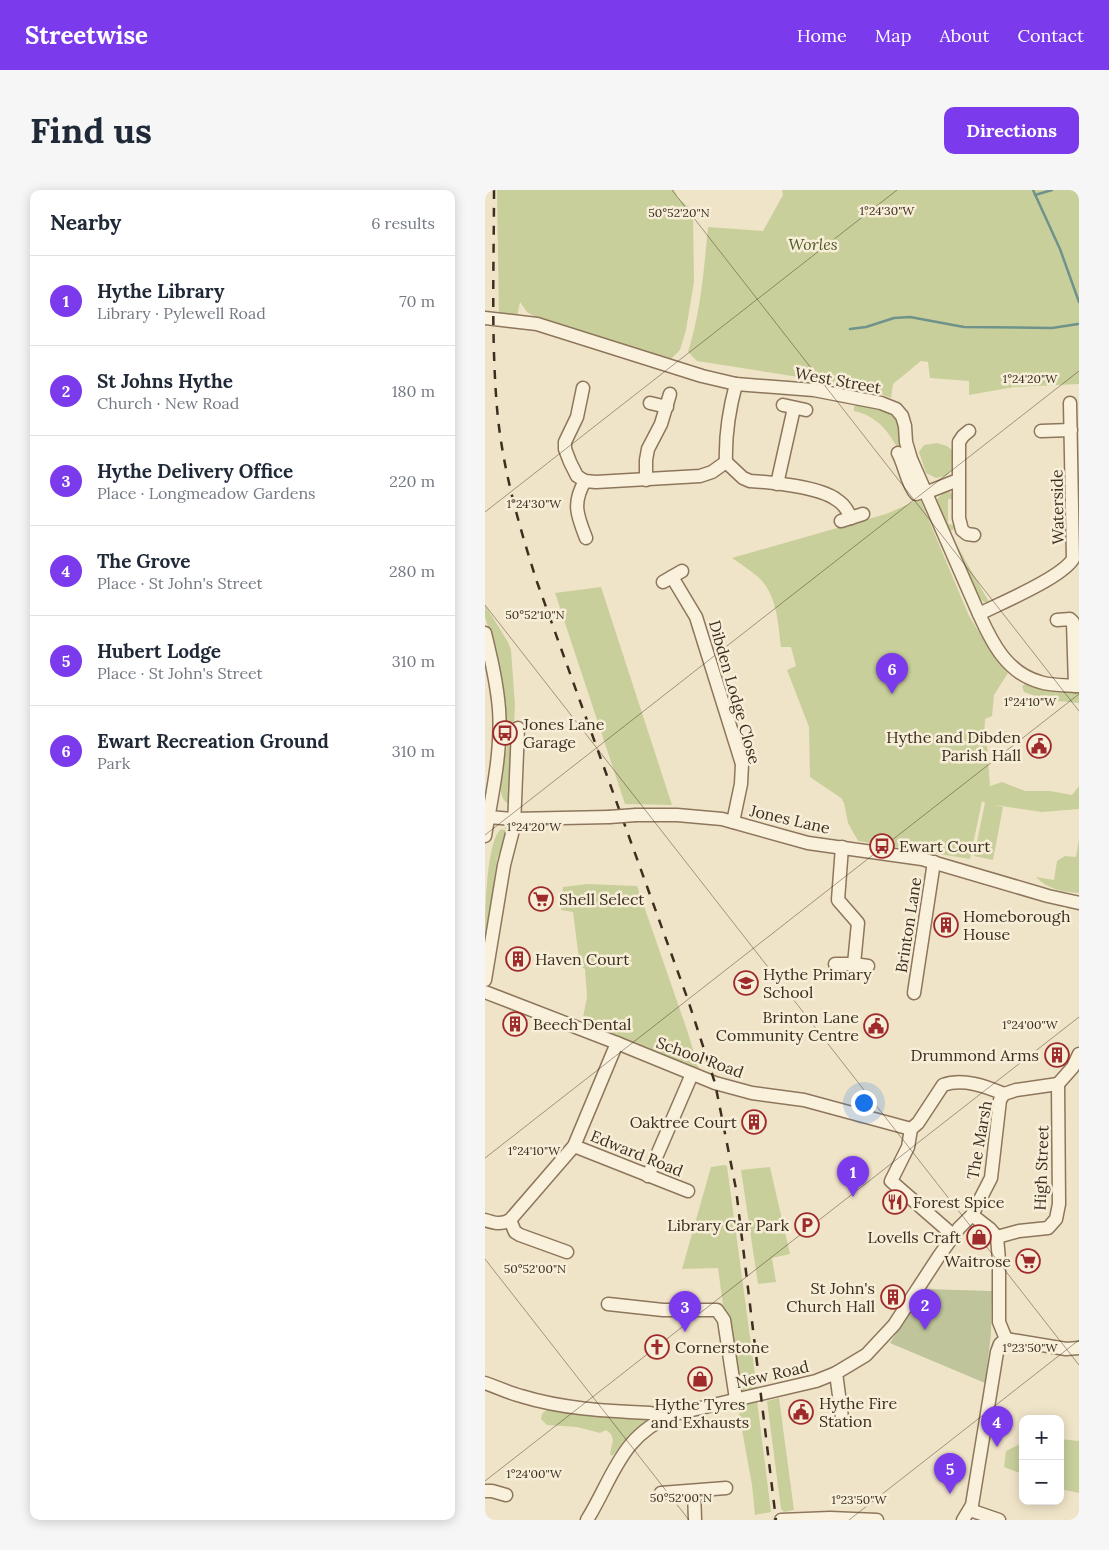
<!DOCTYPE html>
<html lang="en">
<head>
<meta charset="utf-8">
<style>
  :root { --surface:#fff; --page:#f6f6f7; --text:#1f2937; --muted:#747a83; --line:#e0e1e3; --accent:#7c3aed }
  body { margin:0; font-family:Lora,serif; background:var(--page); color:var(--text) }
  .controls { position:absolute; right:15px; bottom:15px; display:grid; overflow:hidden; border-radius:10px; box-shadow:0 2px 12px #0003 }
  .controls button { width:45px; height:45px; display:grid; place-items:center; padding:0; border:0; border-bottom:1px solid var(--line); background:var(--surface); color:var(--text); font:25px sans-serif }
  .you { position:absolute; left:378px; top:912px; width:18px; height:18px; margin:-12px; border:4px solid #fff; border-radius:50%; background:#1a73e8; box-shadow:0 0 0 8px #1a73e833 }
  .badge { display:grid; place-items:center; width:32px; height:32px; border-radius:50%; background:var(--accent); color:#fff; font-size:16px; font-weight:700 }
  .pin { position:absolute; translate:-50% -41px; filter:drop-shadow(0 1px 2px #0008) }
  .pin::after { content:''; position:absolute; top:26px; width:18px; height:15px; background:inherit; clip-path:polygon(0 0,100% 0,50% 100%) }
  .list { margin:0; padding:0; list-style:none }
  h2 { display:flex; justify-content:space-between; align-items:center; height:65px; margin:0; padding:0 20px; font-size:21px }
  h2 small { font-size:16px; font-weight:400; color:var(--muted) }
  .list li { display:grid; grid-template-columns:32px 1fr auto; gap:15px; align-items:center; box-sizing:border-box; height:90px; padding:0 20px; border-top:1px solid var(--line) }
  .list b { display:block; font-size:19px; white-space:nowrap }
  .list p { margin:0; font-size:16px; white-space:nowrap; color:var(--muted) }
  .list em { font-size:16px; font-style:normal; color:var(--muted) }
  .map { position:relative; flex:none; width:594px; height:1330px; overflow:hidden; border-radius:10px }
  header { display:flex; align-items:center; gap:30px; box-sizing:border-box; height:70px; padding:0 25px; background:var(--accent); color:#fff }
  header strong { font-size:24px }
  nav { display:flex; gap:28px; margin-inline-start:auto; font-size:18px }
  .intro { display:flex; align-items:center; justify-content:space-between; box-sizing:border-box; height:120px; padding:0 30px }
  h1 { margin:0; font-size:35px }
  .button { padding:12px 22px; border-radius:10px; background:var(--accent); color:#fff; font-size:18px; font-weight:700 }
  main { display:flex; gap:30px; padding:0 30px }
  aside { flex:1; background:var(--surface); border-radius:10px; box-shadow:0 2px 12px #0003 }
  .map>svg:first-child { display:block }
</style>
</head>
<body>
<header>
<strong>Streetwise</strong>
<nav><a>Home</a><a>Map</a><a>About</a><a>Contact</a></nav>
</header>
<div class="intro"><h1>Find us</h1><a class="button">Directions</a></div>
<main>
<aside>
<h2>Nearby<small>6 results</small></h2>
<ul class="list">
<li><span class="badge">1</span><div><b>Hythe Library</b><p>Library · Pylewell Road</p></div><em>70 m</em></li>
<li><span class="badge">2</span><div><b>St Johns Hythe</b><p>Church · New Road</p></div><em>180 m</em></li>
<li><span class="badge">3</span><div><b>Hythe Delivery Office</b><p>Place · Longmeadow Gardens</p></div><em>220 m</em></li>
<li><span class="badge">4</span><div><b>The Grove</b><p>Place · St John's Street</p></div><em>280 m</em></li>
<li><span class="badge">5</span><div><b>Hubert Lodge</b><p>Place · St John's Street</p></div><em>310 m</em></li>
<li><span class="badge">6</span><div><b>Ewart Recreation Ground</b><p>Park</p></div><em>310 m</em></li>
</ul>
</aside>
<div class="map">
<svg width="594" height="1330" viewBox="0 0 594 1330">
  <rect width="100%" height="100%" fill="#f0e4c8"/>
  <g fill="#c9cf9b">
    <polygon points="12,0 189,0 193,8 208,21 209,92 201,140 195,160 186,169 179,170 52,128 42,122 35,112 32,127 14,127"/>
    <path d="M297 0H594V194L529 197 484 205V191L445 188 443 172 436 171 408 194 406 208 377 197 212 171 203 162C216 121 219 79 223 37L278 41 298 5Z"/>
    <path d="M374 212 404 219 414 229 418 267C405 245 396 227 369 221V217Z"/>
    <polygon points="452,253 462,256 468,261 469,277 461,286 451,288 441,283 434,262 439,255"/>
    <polygon points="464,301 471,309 463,309 463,334 470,335 468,340 464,341 452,309 459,302"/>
    <path d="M435 309 484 426 508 465 523 483 509 505 507 526 500 529 499 550 502 556 505 596 517 592 540 601H565L587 605 594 596V619L557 622 510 615 518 617 508 670 489 666 500 613 497 611 485 669 373 651 363 633 359 613 356 608 325 587 324 537 302 480 311 476 306 457H296C293 433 292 404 273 387 265 380 256 374 247 368L401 324Z"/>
    <polygon points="469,352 470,352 504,412 499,412 492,406"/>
    <polygon points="116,397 187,615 140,614 70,403"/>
    <path d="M0 415 23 452 26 460 30 515 25 613H22C6 602 25 559 23 542L7 449 0 427Z"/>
    <polygon points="540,494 550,498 594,502 594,513 562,510 539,502 537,496"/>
    <path d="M16 639 21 640 22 643 12 669 0 757C0 732 0 653 16 639Z"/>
    <path d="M594 649V703C578 702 562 699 551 687L569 690 572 671 580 666 591 667Z"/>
    <polygon points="102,694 152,696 202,840 214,879 97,832 102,807 100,779 95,777 88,722 76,720 78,697"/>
    <polygon points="239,975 242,976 272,1199 255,1202 239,1123 233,1078 197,1079 226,977"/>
    <polygon points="285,977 305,1064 287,1068 291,1092 273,1094 256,980"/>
    <polygon points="294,1208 309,1320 299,1322 296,1319 282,1211"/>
    <polygon points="272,1210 286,1322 270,1325 267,1295 252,1212"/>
    <path d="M65 1219 161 1227 162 1232 127 1266 125 1264 128 1250 126 1244 121 1240 115 1243 92 1237 62 1235 56 1229C57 1222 59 1221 65 1219Z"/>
    <polygon points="538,1247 538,1284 519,1277 521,1261 533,1255"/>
    <polygon points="575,1249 594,1251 594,1303 575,1299"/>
  </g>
  <polygon fill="#bfc49a" points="440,1099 507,1101 506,1144 500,1193 405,1153"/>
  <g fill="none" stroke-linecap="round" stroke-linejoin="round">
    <g stroke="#6f938a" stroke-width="2.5">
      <polyline points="548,0 575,59 594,112"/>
      <polyline points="550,5 567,0"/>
      <polyline points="365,139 381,137 409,128 425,127 479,137 567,138 593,134"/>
    </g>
    <g stroke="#8d765c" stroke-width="15">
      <g id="minor">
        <path d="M0 128 52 134 217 186 251 194 329 200 396 213 411 219 417 226 420 236 421 252 426 269 494 424C507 453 522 483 555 492 567 496 581 495 594 496"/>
        <path d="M251 194C244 220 240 245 241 272L258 288 265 291C286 292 336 297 352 310 359 314 363 321 366 328"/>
        <polyline points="98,198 92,227 80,252 80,259 85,272 92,286 100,291 111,292 215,286 227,282 241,272"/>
        <polyline points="165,213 182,217"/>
        <polyline points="298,215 321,220"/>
        <polyline points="484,241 478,246 474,252 474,328 477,340 482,344 489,345"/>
        <polyline points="556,241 586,240"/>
        <path d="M413 263C420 276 422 294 431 304L440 301"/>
        <polyline points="161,290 161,270 163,259 176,234 185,204"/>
        <path d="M100 291C87 313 92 325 101 348"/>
        <polyline points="292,294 309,218"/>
        <polyline points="440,303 473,290"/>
        <polyline points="356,331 378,324"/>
        <polyline points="187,387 211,427 257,574 256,594 248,632"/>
        <polyline points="178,392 197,381"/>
        <path d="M494 424C516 413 576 388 588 369L585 213"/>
        <polyline points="572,430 585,429 588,432 590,496"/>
        <path d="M0 443C6 468 12 493 14 519 17 561 7 605 0 646"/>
        <polyline points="151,625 192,625 237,629 323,653 437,669 563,706 594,713"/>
        <polyline points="3,627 29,629 124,627"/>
        <polyline points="357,657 353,710 373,733 369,774 383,776"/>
        <polyline points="350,774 369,774"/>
        <polyline points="0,790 19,675 29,636 33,538"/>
        <polyline points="0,802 132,853 230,893 267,903 319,910 426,939"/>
        <polyline points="429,803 449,672"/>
        <polyline points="573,894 588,877 594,864"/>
        <polyline points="89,956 203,1001"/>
        <polyline points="163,986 207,884"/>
        <polyline points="487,1025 505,1039 512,1047 514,1070 514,1132 521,1149"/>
        <path d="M0 1030C9 1033 16 1035 25 1030L89 956 132 853"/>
        <polyline points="25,1030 30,1042 35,1045 82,1062"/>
        <path d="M469 1046 406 991 423 957 426 939 433 933 458 895C478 888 500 896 519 904"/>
        <polyline points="512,1047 534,1041 563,1038 571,1029 574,1014 573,894"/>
        <polyline points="123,1114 178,1120 232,1120 239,1130 251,1209"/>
        <polyline points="521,1149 581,1159 594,1158"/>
        <polyline points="351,1183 357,1228"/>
        <path d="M0 1193C12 1197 24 1203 36 1206 78 1219 121 1221 165 1223L172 1225 176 1230"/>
        <polyline points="0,1301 7,1301 21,1305"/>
        <polyline points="209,1301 210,1330"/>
        <polyline points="176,1303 241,1298"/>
        <polyline points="485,1320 514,1330"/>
        <path d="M102 1330C129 1286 136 1244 190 1224L331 1191 351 1183 381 1165 409 1135 454 1066 474 1038 487 1025 506 988 515 910 519 904 531 900 573 894"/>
        <polyline points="296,1330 345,1328 392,1330"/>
        <polyline points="478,1330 487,1315 512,1162 515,1154 521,1149"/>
      </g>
    </g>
    <use href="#minor" stroke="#faf1dc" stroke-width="12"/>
    <path stroke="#3d2e20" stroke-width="2.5" stroke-dasharray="9 9" stroke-linecap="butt" d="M9 0C9 72 6 146 12 218 17 277 34 336 52 392L203 810 230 893 251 999 291 1330"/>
    <g stroke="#8d765c" stroke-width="15" stroke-linecap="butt">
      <polyline id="minor-bridge" points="124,627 151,625"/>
    </g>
    <use href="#minor-bridge" stroke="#faf1dc" stroke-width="12"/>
  </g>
  <path fill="none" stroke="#3d2e20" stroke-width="1" stroke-opacity="0.45" d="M187 0 594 521M0 322 412 0M0 415 594 1175M0 645 594 181M0 968 594 504M0 1069 204 1330M0 1291 594 827M364 1330 594 1150"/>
  <defs>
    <g id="bus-ring" transform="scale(1.25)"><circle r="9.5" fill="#f7eed8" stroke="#9e2a2b" stroke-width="1.5"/><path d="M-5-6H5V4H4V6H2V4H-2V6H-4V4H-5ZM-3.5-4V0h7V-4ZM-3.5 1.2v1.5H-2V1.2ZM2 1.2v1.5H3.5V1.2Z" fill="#9e2a2b"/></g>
    <g id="civic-ring" transform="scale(1.25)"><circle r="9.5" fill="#f7eed8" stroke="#9e2a2b" stroke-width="1.5"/><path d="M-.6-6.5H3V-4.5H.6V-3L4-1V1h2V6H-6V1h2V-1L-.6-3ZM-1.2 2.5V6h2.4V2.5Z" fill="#9e2a2b"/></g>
    <g id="supermarket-ring" transform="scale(1.25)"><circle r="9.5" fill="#f7eed8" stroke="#9e2a2b" stroke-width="1.5"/><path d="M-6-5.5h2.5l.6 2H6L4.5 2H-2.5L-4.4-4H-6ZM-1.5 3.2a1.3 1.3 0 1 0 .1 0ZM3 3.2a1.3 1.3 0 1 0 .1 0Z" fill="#9e2a2b"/></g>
    <g id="building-ring" transform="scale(1.25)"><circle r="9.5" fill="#f7eed8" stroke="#9e2a2b" stroke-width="1.5"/><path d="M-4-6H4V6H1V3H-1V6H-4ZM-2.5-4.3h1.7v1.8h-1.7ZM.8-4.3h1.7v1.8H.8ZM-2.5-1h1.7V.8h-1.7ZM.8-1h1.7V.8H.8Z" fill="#9e2a2b"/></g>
    <g id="school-ring" transform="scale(1.25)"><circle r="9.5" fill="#f7eed8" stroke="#9e2a2b" stroke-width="1.5"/><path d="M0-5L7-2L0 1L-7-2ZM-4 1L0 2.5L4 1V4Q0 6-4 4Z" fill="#9e2a2b"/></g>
    <g id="restaurant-ring" transform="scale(1.25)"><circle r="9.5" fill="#f7eed8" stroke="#9e2a2b" stroke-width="1.5"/><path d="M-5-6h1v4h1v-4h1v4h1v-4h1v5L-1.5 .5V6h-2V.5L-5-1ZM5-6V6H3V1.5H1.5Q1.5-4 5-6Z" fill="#9e2a2b"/></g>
    <g id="parking-ring" transform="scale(1.25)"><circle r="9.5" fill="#f7eed8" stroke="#9e2a2b" stroke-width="1.5"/><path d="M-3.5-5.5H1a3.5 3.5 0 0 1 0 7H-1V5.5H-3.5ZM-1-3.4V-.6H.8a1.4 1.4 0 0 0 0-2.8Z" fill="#9e2a2b"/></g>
    <g id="shop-ring" transform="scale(1.25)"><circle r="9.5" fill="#f7eed8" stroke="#9e2a2b" stroke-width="1.5"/><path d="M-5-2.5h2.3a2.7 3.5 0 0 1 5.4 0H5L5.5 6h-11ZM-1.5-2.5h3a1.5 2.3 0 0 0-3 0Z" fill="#9e2a2b"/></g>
    <g id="church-ring" transform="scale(1.25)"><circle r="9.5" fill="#f7eed8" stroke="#9e2a2b" stroke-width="1.5"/><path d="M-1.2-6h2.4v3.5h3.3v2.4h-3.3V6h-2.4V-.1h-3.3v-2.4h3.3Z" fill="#9e2a2b"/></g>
  </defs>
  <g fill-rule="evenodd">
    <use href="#bus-ring" x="20" y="543"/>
    <use href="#civic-ring" x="554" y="556"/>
    <use href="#bus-ring" x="397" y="656"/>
    <use href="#supermarket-ring" x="56" y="709"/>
    <use href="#building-ring" x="461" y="735"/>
    <use href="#building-ring" x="33" y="769"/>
    <use href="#school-ring" x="261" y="793"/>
    <use href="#building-ring" x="30" y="834"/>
    <use href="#civic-ring" x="391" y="836"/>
    <use href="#building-ring" x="572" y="865"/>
    <use href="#building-ring" x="269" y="932"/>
    <use href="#restaurant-ring" x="410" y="1012"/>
    <use href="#parking-ring" x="322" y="1035"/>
    <use href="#shop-ring" x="494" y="1047"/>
    <use href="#supermarket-ring" x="543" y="1071"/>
    <use href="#building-ring" x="408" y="1107"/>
    <use href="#church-ring" x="172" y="1157"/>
    <use href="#shop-ring" x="215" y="1189"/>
    <use href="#civic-ring" x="316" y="1222"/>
  </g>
  <g text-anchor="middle" stroke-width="5" stroke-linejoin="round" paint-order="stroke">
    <g font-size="16" font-style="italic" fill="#4d5a26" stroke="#f7eed8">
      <text x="328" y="60">Worles</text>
    </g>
    <g font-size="16" fill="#3d2e20" stroke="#f7eed8">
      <text transform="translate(353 190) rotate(10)" y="6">West Street</text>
      <text transform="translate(572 317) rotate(-91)" y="6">Waterside</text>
      <text transform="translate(250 502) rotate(74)" y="6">Dibden Lodge Close</text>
      <text transform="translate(305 629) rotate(13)" y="6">Jones Lane</text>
      <text transform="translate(423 735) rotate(-81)" y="6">Brinton Lane</text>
      <text transform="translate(215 867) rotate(20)" y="6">School Road</text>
      <text transform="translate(494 950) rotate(-80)" y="6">The Marsh</text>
      <text transform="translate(152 963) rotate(22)" y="6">Edward Road</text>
      <text transform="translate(556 978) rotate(-88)" y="6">High Street</text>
      <text transform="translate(287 1184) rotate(-13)" y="6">New Road</text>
    </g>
    <g font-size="16" fill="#3d2e20" stroke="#f7eed8" text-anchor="start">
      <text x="38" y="540">Jones Lane<tspan x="38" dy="18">Garage</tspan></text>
      <text x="536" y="553" text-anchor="end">Hythe and Dibden<tspan x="536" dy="18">Parish Hall</tspan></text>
      <text x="414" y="662">Ewart Court</text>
      <text x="74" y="715">Shell Select</text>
      <text x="478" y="732">Homeborough<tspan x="478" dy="18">House</tspan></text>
      <text x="50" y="775">Haven Court</text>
      <text x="278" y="790">Hythe Primary<tspan x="278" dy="18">School</tspan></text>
      <text x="374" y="833" text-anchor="end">Brinton Lane<tspan x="374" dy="18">Community Centre</tspan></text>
      <text x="48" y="840">Beech Dental</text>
      <text x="554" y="871" text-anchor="end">Drummond Arms</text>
      <text x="252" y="938" text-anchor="end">Oaktree Court</text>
      <text x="428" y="1018">Forest Spice</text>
      <text x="304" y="1041" text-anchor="end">Library Car Park</text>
      <text x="476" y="1053" text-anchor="end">Lovells Craft</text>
      <text x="526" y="1077" text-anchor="end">Waitrose</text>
      <text x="390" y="1104" text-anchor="end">St John's<tspan x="390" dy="18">Church Hall</tspan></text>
      <text x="190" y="1163">Cornerstone</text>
      <text x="334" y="1219">Hythe Fire<tspan x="334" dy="18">Station</tspan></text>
      <text x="215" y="1220" text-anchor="middle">Hythe Tyres<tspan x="215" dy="18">and Exhausts</tspan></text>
    </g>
  </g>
  <g font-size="12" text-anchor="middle" fill="#3d2e20" stroke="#f7eed8" stroke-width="5" stroke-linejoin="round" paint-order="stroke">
    <text x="402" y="25">1°24'30"W</text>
    <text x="194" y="27">50°52'20"N</text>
    <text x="545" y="193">1°24'20"W</text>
    <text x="49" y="318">1°24'30"W</text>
    <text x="50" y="429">50°52'10"N</text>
    <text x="545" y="516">1°24'10"W</text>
    <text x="49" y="641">1°24'20"W</text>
    <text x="545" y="839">1°24'00"W</text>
    <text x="49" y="965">1°24'10"W</text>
    <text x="50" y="1083">50°52'00"N</text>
    <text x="545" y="1162">1°23'50"W</text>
    <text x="49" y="1288">1°24'00"W</text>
    <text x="196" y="1312">50°52'00"N</text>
    <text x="374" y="1314">1°23'50"W</text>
  </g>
</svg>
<div class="controls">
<button>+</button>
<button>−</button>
</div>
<div class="you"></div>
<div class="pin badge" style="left:368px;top:1007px">1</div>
<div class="pin badge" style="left:440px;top:1140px">2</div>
<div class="pin badge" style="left:200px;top:1142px">3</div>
<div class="pin badge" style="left:512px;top:1257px">4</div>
<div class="pin badge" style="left:465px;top:1304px">5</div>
<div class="pin badge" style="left:407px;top:504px">6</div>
</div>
</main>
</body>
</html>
